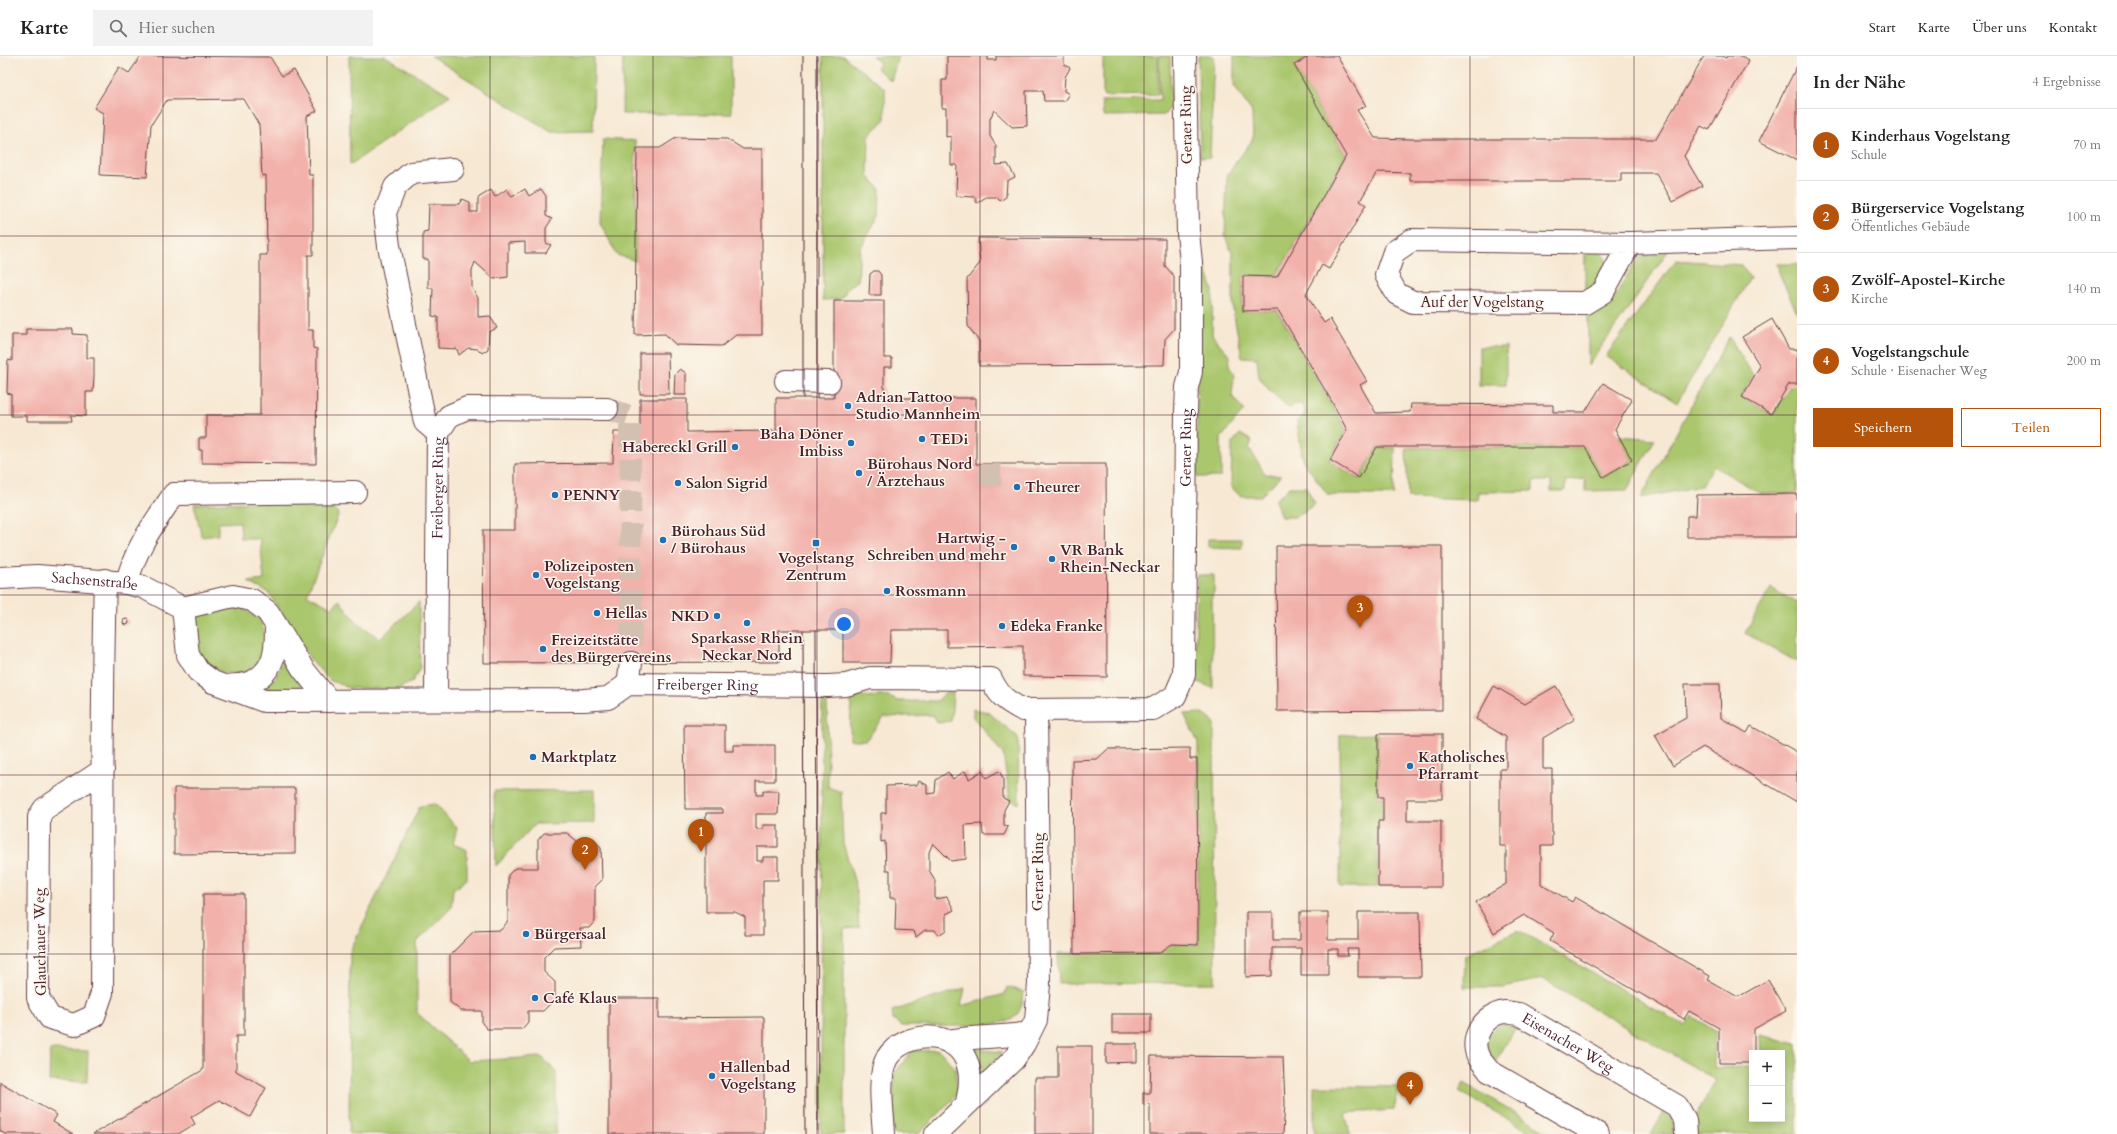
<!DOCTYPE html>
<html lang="de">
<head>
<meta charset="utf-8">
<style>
  :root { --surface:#fff; --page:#f2f2f2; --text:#202124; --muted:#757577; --line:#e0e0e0; --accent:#b45309 }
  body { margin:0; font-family:Cardo,serif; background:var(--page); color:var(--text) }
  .controls { position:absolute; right:12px; bottom:12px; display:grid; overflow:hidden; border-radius:0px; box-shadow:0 2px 10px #0003 }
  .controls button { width:36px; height:36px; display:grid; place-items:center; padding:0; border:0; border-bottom:1px solid var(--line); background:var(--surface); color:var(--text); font:20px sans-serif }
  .you { position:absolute; left:844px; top:568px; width:14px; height:14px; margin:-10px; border:3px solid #fff; border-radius:50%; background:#1a73e8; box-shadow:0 0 0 6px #1a73e833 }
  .badge { display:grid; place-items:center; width:26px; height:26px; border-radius:50%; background:var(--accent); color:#fff; font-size:13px; font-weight:700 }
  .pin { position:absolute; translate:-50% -33px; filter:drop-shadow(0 1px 2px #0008) }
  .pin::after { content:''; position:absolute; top:21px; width:14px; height:12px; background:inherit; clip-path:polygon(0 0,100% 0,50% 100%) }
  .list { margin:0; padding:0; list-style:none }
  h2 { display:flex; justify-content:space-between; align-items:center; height:52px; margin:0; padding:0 16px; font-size:17px }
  h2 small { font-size:13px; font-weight:400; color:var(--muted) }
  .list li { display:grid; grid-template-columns:26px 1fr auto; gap:12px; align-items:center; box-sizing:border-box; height:72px; padding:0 16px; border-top:1px solid var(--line) }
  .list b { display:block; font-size:15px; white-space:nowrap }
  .list p { margin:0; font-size:13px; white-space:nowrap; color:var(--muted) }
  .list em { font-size:13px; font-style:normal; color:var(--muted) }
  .actions { display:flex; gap:8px; padding:12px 16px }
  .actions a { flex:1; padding:9px 0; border:1px solid var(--accent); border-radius:0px; text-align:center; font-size:14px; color:var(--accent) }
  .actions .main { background:var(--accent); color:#fff }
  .icon { flex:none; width:22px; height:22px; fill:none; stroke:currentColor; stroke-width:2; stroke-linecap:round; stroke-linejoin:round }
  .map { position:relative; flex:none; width:1797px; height:1078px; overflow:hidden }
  header { display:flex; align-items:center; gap:24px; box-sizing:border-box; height:56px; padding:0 20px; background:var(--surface); border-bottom:1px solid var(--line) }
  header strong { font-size:19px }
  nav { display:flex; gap:22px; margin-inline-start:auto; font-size:14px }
  .search { width:280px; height:36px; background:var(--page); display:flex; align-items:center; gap:10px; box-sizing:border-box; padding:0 14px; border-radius:0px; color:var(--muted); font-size:15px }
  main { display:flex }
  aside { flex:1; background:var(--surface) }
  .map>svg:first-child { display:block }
</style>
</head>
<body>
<header>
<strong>Karte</strong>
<div class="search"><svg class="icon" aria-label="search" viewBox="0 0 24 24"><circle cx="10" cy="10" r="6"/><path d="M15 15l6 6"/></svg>Hier suchen</div>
<nav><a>Start</a><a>Karte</a><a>Über uns</a><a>Kontakt</a></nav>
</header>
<main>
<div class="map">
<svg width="1797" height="1078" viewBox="0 0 1797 1078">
  <rect width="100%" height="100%" fill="#fbf7ec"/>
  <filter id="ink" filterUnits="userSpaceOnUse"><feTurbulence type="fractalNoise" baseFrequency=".025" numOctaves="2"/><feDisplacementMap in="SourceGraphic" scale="8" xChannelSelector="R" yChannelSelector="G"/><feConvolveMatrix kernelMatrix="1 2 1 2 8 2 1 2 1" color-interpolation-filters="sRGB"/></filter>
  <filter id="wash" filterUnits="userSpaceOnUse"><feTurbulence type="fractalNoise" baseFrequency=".012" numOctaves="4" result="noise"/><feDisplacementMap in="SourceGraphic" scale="16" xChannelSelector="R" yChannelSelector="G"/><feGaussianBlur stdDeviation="0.9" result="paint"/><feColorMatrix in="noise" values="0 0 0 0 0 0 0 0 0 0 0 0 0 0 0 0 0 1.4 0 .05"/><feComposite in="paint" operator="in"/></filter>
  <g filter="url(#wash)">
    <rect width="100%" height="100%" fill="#f7e8d3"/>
    <g fill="#aac76e" stroke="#7a734c">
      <polygon points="349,0 385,0 450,39 350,109"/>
      <polygon points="431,0 594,0 593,75 551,76"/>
      <polygon points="623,0 731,0 731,58 622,58"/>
      <polygon points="826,0 843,0 885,33 885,63 869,80 868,120 880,133 879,160 860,193 858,225 849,230 841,243 823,244 823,1"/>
      <polygon points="872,0 898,0 891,25 876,12 880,7"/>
      <polygon points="1103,0 1158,0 1158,39 1103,40"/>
      <polygon points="1159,0 1170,0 1171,50 1164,59 1103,60 1102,45 1160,44"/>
      <polygon points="1198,0 1214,0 1210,102 1200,101"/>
      <polygon points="1234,0 1309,0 1294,9 1346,100 1276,220 1243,220 1242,255 1277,254 1346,374 1329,405 1359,423 1377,392 1395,392 1394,439 1328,439 1303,405 1297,365 1304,360 1305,353 1300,348 1294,348 1289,352 1269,334 1259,321 1257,302 1242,301 1233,254 1233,199 1225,180 1227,119 1253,83 1252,56 1234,30"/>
      <polygon points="603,83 635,85 636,205 617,199 600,166"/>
      <polygon points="1198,188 1213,235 1212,279 1230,300 1229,311 1234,317 1232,340 1244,354 1221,382 1221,421 1197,421"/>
      <polygon points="1585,194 1601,195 1607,206 1597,229 1585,234"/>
      <polygon points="1668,195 1588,310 1588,258 1612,245 1638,202"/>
      <polygon points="1676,204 1741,209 1750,222 1677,347 1606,300"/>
      <polygon points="1777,208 1797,208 1797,257 1780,219"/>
      <polygon points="1729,281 1753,319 1741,341 1773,359 1790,330 1797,330 1797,437 1762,438 1714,410 1701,430 1641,442"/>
      <rect x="1479" y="291" width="27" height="38"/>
      <polygon points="1240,378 1252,385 1249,392 1265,418 1281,420 1261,440 1240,440 1231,431 1232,387"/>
      <polygon points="1619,380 1655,383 1627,434 1585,435 1585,423 1565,425 1565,435 1551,435 1551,425 1533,425 1533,435 1478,436 1477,444 1408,442 1406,392 1585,391 1603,421 1632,404"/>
      <polygon points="1290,431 1306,431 1315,448 1296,461 1281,461 1275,444"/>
      <polygon points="291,445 329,450 339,457 307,539 332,552 339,544 357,566 380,583 419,546 420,612 412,626 397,633 349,632 329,624 311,604 269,537 248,526 264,524 260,483 241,483 240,466 218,467 218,479 202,481 194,448"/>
      <polygon points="1208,483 1242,483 1242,492 1208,491"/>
      <polygon points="1197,519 1214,519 1214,536 1212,539 1213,632 1195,625"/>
      <polygon points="1771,532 1797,547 1797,606 1745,577"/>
      <polygon points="199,549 240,550 260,564 268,585 261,604 246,616 226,618 207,608 189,582 188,557"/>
      <polygon points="283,604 305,635 261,634 276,621"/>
      <polygon points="946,637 953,637 951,665 938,667 933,659 884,661 866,684 850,684 851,641 886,640 898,645 937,645"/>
      <polygon points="822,639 827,639 828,731 841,736 843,787 856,831 859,872 844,873 844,1078 821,1078"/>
      <polygon points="973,653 988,656 1018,681 1019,748 1010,743 1003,698 973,661"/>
      <polygon points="1202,657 1214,666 1215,927 1059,928 1058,897 1159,897 1172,888 1198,889 1198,686 1184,658"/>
      <polygon points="1378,678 1378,741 1383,741 1383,765 1378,766 1378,831 1340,831 1340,679"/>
      <polygon points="594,734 594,767 535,768 496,810 494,735"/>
      <polygon points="435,748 457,772 453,788 467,794 467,823 453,833 451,852 417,886 417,957 469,1005 542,1001 556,1016 556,1078 349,1078 350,895 420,750"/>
      <polygon points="1518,874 1685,970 1692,960 1715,975 1714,1012 1752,1011 1752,1063 1782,1063 1782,997 1761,997 1760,979 1797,988 1797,1078 1685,1078 1716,1024 1543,923 1502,931 1464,931 1465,899"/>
      <path d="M1007 931 1024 936C1023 946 1021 957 1012 963 997 972 923 970 902 970L893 964 892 955 965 932 961 950 1005 938Z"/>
      <path d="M1503 968 1516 971 1496 1005C1482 989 1483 977 1503 968Z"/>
      <polygon points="973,993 1003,996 983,1016"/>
      <polygon points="50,994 88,995 87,1026 49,1025"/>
      <polygon points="939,994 956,1013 957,1039 919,1078 893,1078 894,1018 912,995"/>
      <polygon points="1464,1027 1552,1078 1533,1078 1459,1035"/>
      <polygon points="1314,1030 1399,1031 1394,1054 1345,1057 1350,1078 1314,1078"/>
      <polygon points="1664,1055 1672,1063 1673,1078 1651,1078"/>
    </g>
    <g id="blocks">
      <g fill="#f2b1aa">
        <polygon points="141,0 270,1 282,20 294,14 317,55 307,60 309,119 313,119 313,199 308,199 308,274 313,274 313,292 317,293 316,408 202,407 202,394 199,394 199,382 206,382 206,359 260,359 260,199 267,199 266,119 262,120 259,69 244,43 167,44 151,69 147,121 100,119 103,57 94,52 119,11 129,17"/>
        <polygon points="947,0 988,0 988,4 996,4 996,0 1064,0 1064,8 1070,12 1065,21 1064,35 1069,38 1064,45 1044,45 1043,35 1026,35 1027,70 1012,71 994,54 990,63 990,80 996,90 996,109 1008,108 1015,121 1007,125 1006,141 1000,145 997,141 986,141 977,147 975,141 956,140 957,109 951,109 951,80 946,81 946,52 942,52 942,24 947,24"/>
        <polygon points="1310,0 1337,0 1366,50 1357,54 1375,82 1410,83 1656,83 1704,0 1722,0 1726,2 1727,0 1741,0 1749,4 1709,74 1701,70 1684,100 1702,130 1673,146 1656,117 1621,117 1621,125 1410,125 1410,117 1377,116 1360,145 1366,149 1329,213 1322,209 1306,238 1324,267 1330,263 1367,325 1360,329 1376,357 1410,356 1411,348 1553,349 1553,356 1585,356 1603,327 1632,344 1615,373 1632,404 1603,421 1585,391 1377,391 1359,422 1330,404 1347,374 1332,346 1278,254 1243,255 1243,220 1277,221 1346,100 1294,9"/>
        <polygon points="1797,10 1797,104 1759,85"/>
        <polygon points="676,82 727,83 743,93 762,93 762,279 736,279 722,290 676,289 665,278 635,279 637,92 660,92"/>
        <polygon points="507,133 512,141 525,133 529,140 541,133 546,140 546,160 552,163 546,172 546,187 551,189 546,197 525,197 525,186 508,187 508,221 494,223 475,206 472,214 472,232 478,242 478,261 490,260 497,272 489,276 488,293 482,297 478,293 468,292 459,299 457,293 438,292 438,261 432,260 433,232 428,232 428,203 423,203 423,176 428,175 429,148 459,148 462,143 470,147 470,156 478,156 478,142 491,134 495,141"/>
        <polygon points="978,182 1165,183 1165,210 1174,220 1174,273 1165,283 1164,309 979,310 979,285 968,270 967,223 980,207"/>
        <polygon points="874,215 878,215 881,219 881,239 869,239 870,218"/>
        <polygon points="834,245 884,245 884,302 892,302 892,311 884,311 884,342 976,342 976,408 1106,408 1107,621 1023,620 1023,590 947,591 947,574 891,574 890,607 843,607 843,574 779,574 779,606 484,607 483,474 515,474 515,408 613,407 614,376 640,376 640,343 687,343 687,376 776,375 776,342 834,342"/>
        <polygon points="1772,263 1789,293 1797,293 1797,328 1789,328 1771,358 1742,341 1760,310 1742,281"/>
        <polygon points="26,273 73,273 73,278 87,279 87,302 94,302 94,320 93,336 86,336 86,360 71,359 72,365 27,365 27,360 11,360 11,338 7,337 8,304 12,305 12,279 26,279"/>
        <polygon points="640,297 668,297 669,338 640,338"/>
        <polygon points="680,313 686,317 686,339 674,339 675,318"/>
        <polygon points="1797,438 1797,481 1687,481 1687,460 1696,460 1697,439"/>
        <polygon points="1276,490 1442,490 1442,654 1277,655"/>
        <circle cx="126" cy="566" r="3"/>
        <polygon points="1685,628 1720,628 1721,662 1747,677 1751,670 1797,696 1797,746 1703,691 1673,710 1655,679 1686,662"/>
        <polygon points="1494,630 1525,648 1556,630 1575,663 1543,682 1543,713 1552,713 1552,790 1541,790 1541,828 1572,846 1575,841 1710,920 1708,924 1738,941 1768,924 1786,955 1754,973 1754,997 1752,997 1752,1007 1719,1007 1719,972 1689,955 1684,963 1550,885 1554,877 1524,859 1494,877 1476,846 1506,828 1506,790 1500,790 1500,713 1506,713 1506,681 1476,663"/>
        <polygon points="684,669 725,669 725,695 733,695 733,689 775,689 775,725 756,725 756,739 763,739 763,735 779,735 778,758 756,758 756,773 763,773 763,769 778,769 778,791 757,791 757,805 763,805 763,801 778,801 778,824 763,824 763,879 745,879 745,861 735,856 706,856 706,757 723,757 723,753 685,753"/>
        <polygon points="1378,678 1442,678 1442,743 1407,743 1407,765 1441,765 1441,831 1378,831 1378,765 1383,765 1383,741 1378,741"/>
        <polygon points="1190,692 1190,703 1197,703 1198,889 1172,888 1159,897 1074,898 1072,704 1097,703 1108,693"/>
        <polygon points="965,715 969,723 982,715 986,722 999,715 1003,722 1003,742 1009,745 1004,754 1004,769 1008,771 1004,779 983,779 982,768 965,769 966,803 951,805 933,787 929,796 929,814 935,824 935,843 947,841 954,854 946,858 946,874 939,879 935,874 925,874 916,881 914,875 895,874 896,842 890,842 890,814 886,814 885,785 881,786 881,757 886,757 886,730 917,729 919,725 927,729 927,738 935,737 936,724 948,716 953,723"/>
        <polygon points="174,732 295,732 295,797 174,798"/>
        <polygon points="544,777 567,777 578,786 595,785 601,791 602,824 595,831 595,865 589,872 580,872 581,890 554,891 544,901 544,916 555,926 555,943 543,955 528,955 528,966 522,973 487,973 482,967 482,955 461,955 450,946 450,899 474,875 501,874 508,865 508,819 515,812 538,812 538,784"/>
        <polygon points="203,838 244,838 244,980 236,980 236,1015 266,1032 250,1061 219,1044 191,1061 195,1068 178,1078 93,1078 203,1014"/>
        <polygon points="1246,856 1273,856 1273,884 1300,884 1300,856 1328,856 1328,884 1358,884 1358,856 1420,856 1421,921 1358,921 1358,893 1347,893 1348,900 1338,900 1338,893 1328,893 1328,919 1301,919 1301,892 1272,892 1272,920 1246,921"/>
        <polygon points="609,942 659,942 659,962 764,961 764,1078 609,1078"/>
        <rect x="1112" y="958" width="39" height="19"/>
        <polygon points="1106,988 1137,988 1137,1006 1106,1007"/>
        <polygon points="1058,990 1092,990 1092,1078 1035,1078 1035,1022 1058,1022"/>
        <polygon points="1151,1000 1283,1001 1285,1047 1283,1078 1150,1078 1150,1048 1143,1049 1143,1037 1150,1037"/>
        <polygon points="0,1026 57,1059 53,1066 73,1078 5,1078 0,1075"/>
      </g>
    </g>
  </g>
  <g filter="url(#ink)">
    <use href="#blocks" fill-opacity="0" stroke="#643d44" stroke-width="1"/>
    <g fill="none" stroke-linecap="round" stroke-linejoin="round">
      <g stroke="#d4c0b1" stroke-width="22" stroke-dasharray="22 11" stroke-linecap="butt">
        <polyline points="607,353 630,360 631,607"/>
        <polyline points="990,408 990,433"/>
      </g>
      <g stroke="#643d44" stroke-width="24">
        <g id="minor">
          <polyline points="1630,187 1603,236 1585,247 1413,246 1397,238 1386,219 1394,196 1412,184 1630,187 1797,182"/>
          <polyline points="786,325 829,326"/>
          <polyline points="438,377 425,366 389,190 385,157 395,131 411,117 453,113"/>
          <path id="s1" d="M0 522 37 520 127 527 143 531 183 552 233 540 252 544 268 556 303 613 329 645"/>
          <path d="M127 527C134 494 155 466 174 438L355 436"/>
          <path id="s2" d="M183 552 188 599 198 615 213 626 264 645 584 644 608 642 628 628 828 630 846 629 870 622 991 623C999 640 1006 645 1023 654L1153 653 1175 640 1184 619 1186 355 1187 331 1191 316V206L1188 177 1185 0"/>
          <polyline points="628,628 631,607"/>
          <path d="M227 630C235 629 246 629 252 626 275 614 276 594 276 572"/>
          <path id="s3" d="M436 644 438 377 449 360 467 352 607 353"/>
          <path d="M103 714 44 753 39 761 38 942 50 962 74 969 94 960 102 937C103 799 101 661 105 524"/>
          <path d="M947 985C974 980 1002 982 1029 977"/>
          <path d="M884 1078C883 1058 877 1020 887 1002 904 975 953 973 966 1004 972 1018 970 1032 967 1046"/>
          <polyline points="936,1078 1014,1003 1024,988 1036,964 1039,928 1036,654"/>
          <path id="s4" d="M1598 1078 1489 1015C1486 1010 1480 1005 1478 1000 1469 981 1485 959 1504 956 1509 956 1515 958 1519 958L1677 1050 1685 1064 1686 1078"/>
        </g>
      </g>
      <use href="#minor" stroke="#fff" stroke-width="22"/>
      <g stroke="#4a1f2b" stroke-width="1">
        <polyline points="817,0 817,342"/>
        <polyline points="803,342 803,0"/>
        <polyline points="803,574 805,1078"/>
        <polyline points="816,574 818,1078"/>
      </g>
    </g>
  </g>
  <path fill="none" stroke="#4a1f2b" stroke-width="1" stroke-opacity="0.55" d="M163 0V1078M327 0V1078M490 0V1078M653 0V1078M817 0V1078M980 0V1078M1144 0V1078M1307 0V1078M1470 0V1078M1634 0V1078M0 180H1797M0 359H1797M0 539H1797M0 719H1797M0 898H1797"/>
  <g fill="#1f6fb2" stroke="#fbf7ec" stroke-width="1.5">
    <circle cx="848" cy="350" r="4"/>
    <circle cx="922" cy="383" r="4"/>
    <circle cx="851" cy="387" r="4"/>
    <circle cx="735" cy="391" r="4"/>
    <circle cx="859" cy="417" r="4"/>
    <circle cx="678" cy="427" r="4"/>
    <circle cx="1017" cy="431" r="4"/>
    <circle cx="555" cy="439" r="4"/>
    <circle cx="663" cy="484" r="4"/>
    <rect x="812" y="483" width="8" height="8" rx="2"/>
    <circle cx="1014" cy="491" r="4"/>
    <circle cx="1052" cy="503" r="4"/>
    <circle cx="536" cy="519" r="4"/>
    <circle cx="887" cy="535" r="4"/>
    <circle cx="597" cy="557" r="4"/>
    <circle cx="717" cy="560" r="4"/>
    <circle cx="747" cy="567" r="4"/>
    <circle cx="1002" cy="570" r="4"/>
    <circle cx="543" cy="593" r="4"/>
    <circle cx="533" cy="701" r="4"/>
    <circle cx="1410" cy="710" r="4"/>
    <circle cx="526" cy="878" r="4"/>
    <circle cx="535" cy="942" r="4"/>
    <circle cx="712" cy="1020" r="4"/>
  </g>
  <g text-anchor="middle" stroke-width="3" stroke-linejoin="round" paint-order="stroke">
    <g font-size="15" fill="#4a1f2b" stroke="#fbf7ec">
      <text transform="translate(1186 69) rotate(-91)" y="5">Geraer Ring</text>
      <text x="1482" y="251">Auf der Vogelstang</text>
      <text dy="5" stroke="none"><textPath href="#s2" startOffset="1323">Geraer Ring</textPath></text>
      <text dy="5" stroke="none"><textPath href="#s3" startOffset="212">Freiberger Ring</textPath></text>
      <text dy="5" stroke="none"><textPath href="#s1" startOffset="95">Sachsenstraße</textPath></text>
      <text dy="5" stroke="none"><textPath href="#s2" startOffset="587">Freiberger Ring</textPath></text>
      <text transform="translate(1038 816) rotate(-90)" y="5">Geraer Ring</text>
      <text transform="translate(40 886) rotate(-91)" y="5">Glauchauer Weg</text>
      <text dy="5" stroke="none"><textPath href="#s4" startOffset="275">Eisenacher Weg</textPath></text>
    </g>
    <g font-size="15" font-weight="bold" fill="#4a1f2b" stroke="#fbf7ec" text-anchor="start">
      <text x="856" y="346">Adrian Tattoo<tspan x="856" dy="17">Studio Mannheim</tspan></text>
      <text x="843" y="383" text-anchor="end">Baha Döner<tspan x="843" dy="17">Imbiss</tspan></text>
      <text x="930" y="388">TEDi</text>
      <text x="727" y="396" text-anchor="end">Habereckl Grill</text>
      <text x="867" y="413">Bürohaus Nord<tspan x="867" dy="17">/ Ärztehaus</tspan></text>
      <text x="686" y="432">Salon Sigrid</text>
      <text x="1025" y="436">Theurer</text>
      <text x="563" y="444">PENNY</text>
      <text x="671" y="480">Bürohaus Süd<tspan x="671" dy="17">/ Bürohaus</tspan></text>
      <text x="1006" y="487" text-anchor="end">Hartwig -<tspan x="1006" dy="17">Schreiben und mehr</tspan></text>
      <text x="1060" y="499">VR Bank<tspan x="1060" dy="17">Rhein-Neckar</tspan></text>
      <text x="816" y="507" text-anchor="middle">Vogelstang<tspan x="816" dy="17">Zentrum</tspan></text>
      <text x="544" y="515">Polizeiposten<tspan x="544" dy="17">Vogelstang</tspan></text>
      <text x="895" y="540">Rossmann</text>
      <text x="605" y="562">Hellas</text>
      <text x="709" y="565" text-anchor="end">NKD</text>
      <text x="1010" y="575">Edeka Franke</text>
      <text x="747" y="587" text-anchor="middle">Sparkasse Rhein<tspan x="747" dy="17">Neckar Nord</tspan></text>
      <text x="551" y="589">Freizeitstätte<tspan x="551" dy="17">des Bürgervereins</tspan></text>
      <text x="541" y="706">Marktplatz</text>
      <text x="1418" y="706">Katholisches<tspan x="1418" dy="17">Pfarramt</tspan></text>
      <text x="534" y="883">Bürgersaal</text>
      <text x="543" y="947">Café Klaus</text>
      <text x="720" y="1016">Hallenbad<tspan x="720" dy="17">Vogelstang</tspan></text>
    </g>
  </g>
</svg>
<div class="controls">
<button>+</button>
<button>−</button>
</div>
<div class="you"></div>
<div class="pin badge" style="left:701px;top:796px">1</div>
<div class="pin badge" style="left:585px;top:814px">2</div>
<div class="pin badge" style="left:1360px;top:572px">3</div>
<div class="pin badge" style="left:1410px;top:1049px">4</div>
</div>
<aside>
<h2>In der Nähe<small>4 Ergebnisse</small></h2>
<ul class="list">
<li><span class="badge">1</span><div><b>Kinderhaus Vogelstang</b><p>Schule</p></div><em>70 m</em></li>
<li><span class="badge">2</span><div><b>Bürgerservice Vogelstang</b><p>Öffentliches Gebäude</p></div><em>100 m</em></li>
<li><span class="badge">3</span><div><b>Zwölf-Apostel-Kirche</b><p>Kirche</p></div><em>140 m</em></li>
<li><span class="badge">4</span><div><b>Vogelstangschule</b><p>Schule · Eisenacher Weg</p></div><em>200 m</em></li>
</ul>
<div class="actions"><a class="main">Speichern</a><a>Teilen</a></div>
</aside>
</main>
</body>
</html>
